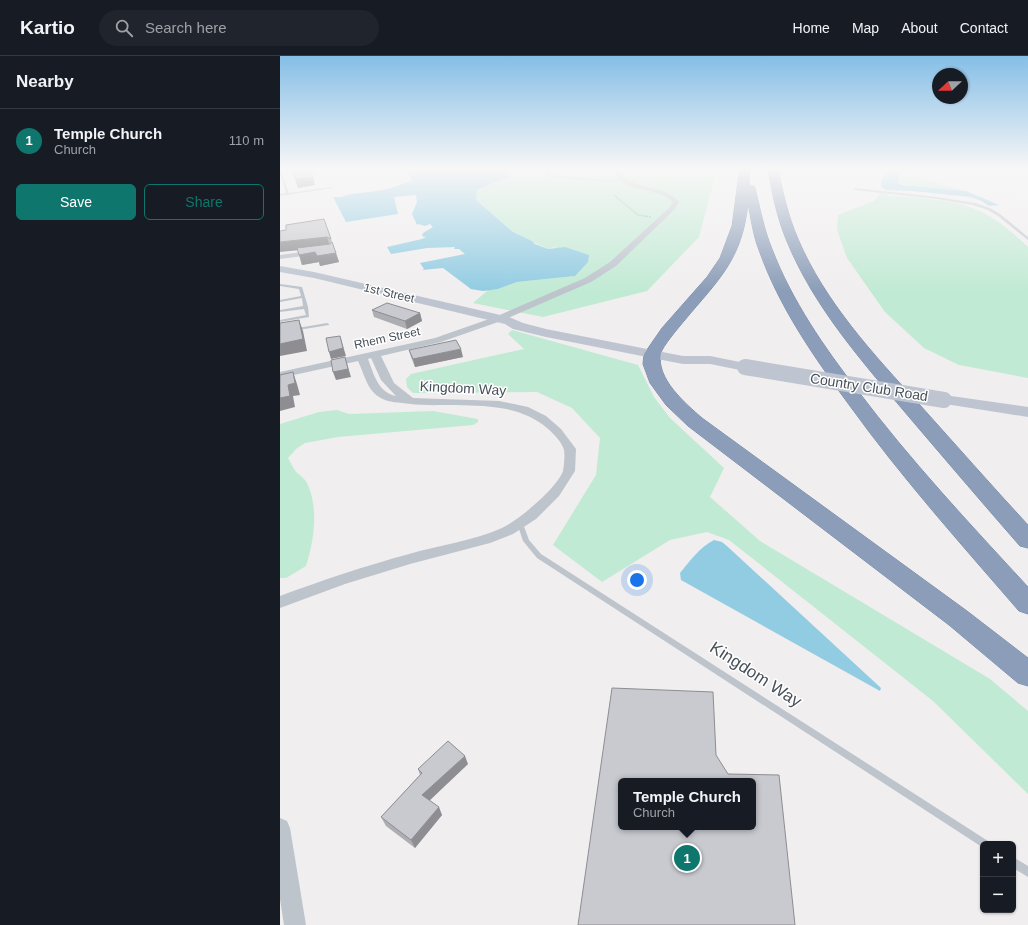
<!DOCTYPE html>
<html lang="en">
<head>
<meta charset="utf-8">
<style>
  :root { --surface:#171b24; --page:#20242c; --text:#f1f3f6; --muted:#9ea1a6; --line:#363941; --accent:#0f766e }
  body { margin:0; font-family:Helvetica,sans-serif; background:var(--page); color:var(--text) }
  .controls { position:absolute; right:12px; bottom:12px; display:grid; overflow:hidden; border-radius:6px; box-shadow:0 1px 3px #0004 }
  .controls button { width:36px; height:36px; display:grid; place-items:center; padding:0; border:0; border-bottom:1px solid var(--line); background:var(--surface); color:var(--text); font:20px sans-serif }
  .compass { position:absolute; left:652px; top:12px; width:36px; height:36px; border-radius:50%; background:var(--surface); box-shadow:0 1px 3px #0004; rotate:248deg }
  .you { position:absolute; left:357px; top:524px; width:14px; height:14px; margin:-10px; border:3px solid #fff; border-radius:50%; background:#1a73e8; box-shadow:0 0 0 6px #1a73e833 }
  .badge { display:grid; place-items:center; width:26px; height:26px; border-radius:50%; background:var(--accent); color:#fff; font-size:13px; font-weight:700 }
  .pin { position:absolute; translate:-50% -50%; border:2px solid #fff; box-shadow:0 1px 4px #0006 }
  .popup { position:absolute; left:338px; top:722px; width:138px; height:52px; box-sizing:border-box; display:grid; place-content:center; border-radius:6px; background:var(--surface); filter:drop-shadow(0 1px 3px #0005); font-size:13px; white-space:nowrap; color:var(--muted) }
  .popup b { font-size:15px; color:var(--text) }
  .popup::after { content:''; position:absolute; left:50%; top:100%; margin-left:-8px; border:8px solid transparent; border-top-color:var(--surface) }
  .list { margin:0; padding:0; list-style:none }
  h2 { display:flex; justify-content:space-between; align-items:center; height:52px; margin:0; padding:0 16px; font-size:17px }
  h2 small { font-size:13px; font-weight:400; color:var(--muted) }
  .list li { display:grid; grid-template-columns:26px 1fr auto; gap:12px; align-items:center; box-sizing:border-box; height:64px; padding:0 16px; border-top:1px solid var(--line) }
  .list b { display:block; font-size:15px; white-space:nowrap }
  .list p { margin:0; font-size:13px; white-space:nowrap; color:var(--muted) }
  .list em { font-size:13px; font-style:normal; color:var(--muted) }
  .actions { display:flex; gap:8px; padding:12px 16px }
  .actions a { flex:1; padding:9px 0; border:1px solid var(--accent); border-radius:6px; text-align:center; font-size:14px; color:var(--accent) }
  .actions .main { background:var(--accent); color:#fff }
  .icon { flex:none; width:22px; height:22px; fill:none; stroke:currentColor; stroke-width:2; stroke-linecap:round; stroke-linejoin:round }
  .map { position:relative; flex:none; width:748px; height:869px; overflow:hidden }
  header { display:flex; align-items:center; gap:24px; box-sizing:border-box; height:56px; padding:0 20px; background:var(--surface); border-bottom:1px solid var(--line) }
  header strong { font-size:19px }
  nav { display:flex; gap:22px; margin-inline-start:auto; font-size:14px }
  .search { width:280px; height:36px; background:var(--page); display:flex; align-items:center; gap:10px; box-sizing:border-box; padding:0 14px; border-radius:22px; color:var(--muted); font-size:15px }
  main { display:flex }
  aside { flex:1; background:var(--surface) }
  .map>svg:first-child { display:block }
</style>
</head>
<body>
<header>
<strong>Kartio</strong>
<div class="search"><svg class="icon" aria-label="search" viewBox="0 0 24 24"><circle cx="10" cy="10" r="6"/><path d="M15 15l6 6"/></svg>Search here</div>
<nav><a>Home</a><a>Map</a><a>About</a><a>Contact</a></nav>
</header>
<main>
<aside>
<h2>Nearby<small></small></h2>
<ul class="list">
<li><span class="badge">1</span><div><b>Temple Church</b><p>Church</p></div><em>110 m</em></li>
</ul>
<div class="actions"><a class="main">Save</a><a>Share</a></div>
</aside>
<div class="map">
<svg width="748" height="869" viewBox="0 0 748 869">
  <rect width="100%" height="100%" fill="#f0eeee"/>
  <g fill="#c1ead4">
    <polygon points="234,113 437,113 419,181 367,235 263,261 193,247 208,234 218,233 237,226 295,220 275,191 268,193 233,176 196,144 197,134 233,115"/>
    <polygon points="626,113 660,113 658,115 637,116 634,118 642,123 686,135 632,130 618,127 618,122"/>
    <path d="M601 136 609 140H619C641 143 669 143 690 151 713 159 731 175 748 191V322L679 309 644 292 605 256 567 202 557 174 558 159 594 145Z"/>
    <polygon points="232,274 358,309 374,341 390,362 444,412 430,441 480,485 710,623 748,655 748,738 653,645 449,484 427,476 390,484 322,526 273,489 316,419 320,382 292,352 257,336 133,337 127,331 126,323 131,318 244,293 228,278"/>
    <path d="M57 354 69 358 153 355 198 363V366L193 369 58 381 25 387 16 393 8 402C11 407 13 412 16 416 20 419 25 423 27 427 39 452 34 485 26 510L6 522H0V368L39 356Z"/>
  </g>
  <g fill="#92cce2">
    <path d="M135 113H234L228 121 197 134 196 144 233 176 252 185 255 188 268 193 285 191 309 199 308 206 295 220 237 226 218 233 203 235 191 233 163 212 142 214 144 213 140 207 185 198 179 193H174L175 191 147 192 111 198 107 191 142 183 146 181 142 180 143 177 153 171 150 168 145 170 138 168 137 169 132 158 137 146 136 139 114 141 118 158 66 166 53 141H61L67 139C82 136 99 136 114 131 121 129 125 126 132 125L129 120 125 118 133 117 129 115Z"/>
    <polygon points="609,113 626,113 618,122 618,127 622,129 686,135 719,149 709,150 702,145 690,141 633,135 604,134 605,133 601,131 601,125"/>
    <path d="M434 484 442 486 448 491 601 632 600 635 401 524 400 517C409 506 420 491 434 484Z"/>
  </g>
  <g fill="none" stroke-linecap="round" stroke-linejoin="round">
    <g stroke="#7688a4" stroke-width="1">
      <g id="motorway">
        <path d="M460 113H470L469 129 474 130 475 132C480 152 484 174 492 193 512 245 544 291 578 335 630 404 689 467 748 531V558L739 555C681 488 622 422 570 350 534 301 499 251 479 194 473 179 471 162 468 147 462 204 439 223 404 265 399 271 382 291 381 297 375 322 406 348 422 362L687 555 748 602V630L738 627 669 569 408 370 386 349 370 327 363 308 364 298 382 272 427 221 440 202 452 170Z"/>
        <path d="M488 113H498C503 137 508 160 518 183 545 246 593 298 639 348 675 388 711 429 748 469V492L740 490C705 450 670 409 635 368 587 311 534 253 506 183 497 161 492 137 488 113Z"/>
      </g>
    </g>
    <g stroke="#7cc4a6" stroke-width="1.5" stroke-dasharray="1.5 1" stroke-linecap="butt">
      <polyline points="66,116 81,113"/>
      <polyline points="334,139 358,159 371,161"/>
    </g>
    <g fill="#bec4cc" fill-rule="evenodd">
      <polygon points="0,113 1,114 9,137 52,131 53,132 0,140 0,138 6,137 0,118"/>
      <polygon points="265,113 267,113 268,119 328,124 343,123 344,124 328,126 267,121 266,120"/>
      <polygon points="575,132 657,141 695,147 710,152 720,158 748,181 748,184 718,160 708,154 693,149 657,143 574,134"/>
      <polygon points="0,228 22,231 28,251 29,261 0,266 0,264 26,259 24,253 0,256 0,254 23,250 22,242 0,246 0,244 21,240 19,233 0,230"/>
      <polygon points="47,267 49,268 49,269 0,277 0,275"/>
      <polygon points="238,465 242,465 249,484 261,498 708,785 710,788 703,788 703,792 702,791 257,502 243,485 237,467"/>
      <polygon points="733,801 748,810 748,821 733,812"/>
    </g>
    <g fill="#bec4cc" fill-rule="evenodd">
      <path d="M332 113H338C351 137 383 126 399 146L395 153 336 210 311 226 221 265 161 286 101 300 114 327 133 342 219 345 248 351 266 360 281 373 296 393 295 415 279 440 256 463 233 478 210 487 130 508 65 528 0 552V540C43 524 85 510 129 498 160 489 193 485 222 472 239 464 277 432 283 415 284 410 285 398 284 394 282 386 273 377 267 372 229 339 169 354 122 347 112 346 102 345 94 337 86 329 83 315 78 305L0 322V316L155 282 215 261 305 222 330 206 390 151 393 146C372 128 347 141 332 113ZM91 302 101 324 116 340C98 337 93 316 88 303Z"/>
      <polygon points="36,194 39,194 39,198 0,203 0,199"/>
      <polygon points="0,762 7,765 10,772 26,869 4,869 0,843"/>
    </g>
    <g fill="#bec5d0" fill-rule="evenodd">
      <polygon points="0,210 34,216 229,261 243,267 266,273 372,294 403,300 430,300 470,308 472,311 470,314 465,315 430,308 403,308 372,302 266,281 233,273 225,268 34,222 0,216"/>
      <polygon points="664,339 748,351 748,361 659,347 656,344 659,341"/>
    </g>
    <use href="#motorway" fill="#8b9db8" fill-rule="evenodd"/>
    <polyline stroke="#bec5d0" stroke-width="16" points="465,311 664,344"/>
  </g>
  <g fill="#adaeb3">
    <polygon points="44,163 59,206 40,210 39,206 22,209 18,194 6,174"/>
    <polygon points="92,254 140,257 142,265 127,273 94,261"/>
    <polygon points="129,294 183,301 135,311 131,301"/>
    <polygon points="188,708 149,744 162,759 135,792 106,770 101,761 140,719 138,713"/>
  </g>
  <g fill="#8d8d92">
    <polygon points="33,121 35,129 18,132 15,123"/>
    <polygon points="47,181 50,191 0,196 0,186"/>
    <polygon points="35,196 56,197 59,206 40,210 39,206 22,209 19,199"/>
    <polygon points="140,257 142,265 127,273 125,265"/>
    <polygon points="19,264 23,275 27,295 0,300 0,288"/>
    <polygon points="60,280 66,300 51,303 49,296"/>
    <polygon points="181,293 183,301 135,311 133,303"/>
    <polygon points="65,301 71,321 56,324 53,316"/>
    <polygon points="13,316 17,328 20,339 13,340 15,351 0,355 0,342 8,329"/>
    <polygon points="185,700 188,708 146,748 142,739"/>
    <polygon points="159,751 162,759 135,792 131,784"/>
  </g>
  <g fill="#c9cad0" stroke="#8d8d92" fill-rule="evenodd">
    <polygon points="12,113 30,113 33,121 15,123"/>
    <polygon points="44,163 51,183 47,181 0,186 0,175 6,174 6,169"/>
    <polygon points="52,186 56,197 37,200 35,196 19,199 17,192 50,188"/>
    <polygon points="107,247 140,257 125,265 92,254"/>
    <polygon points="19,264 23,283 0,288 0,267"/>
    <polygon points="60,280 63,292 49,296 46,282"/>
    <polygon points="176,284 181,293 133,303 129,294"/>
    <polygon points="65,301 68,313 53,316 51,304"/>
    <polygon points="13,316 15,327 8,329 10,340 0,342 0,319"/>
    <path d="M332 632 433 636 436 699 448 718 499 719 515 869H298ZM341 725H473V771H341Z"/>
    <polygon points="168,685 185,700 142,739 159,751 131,784 101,761 142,717 138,713"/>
  </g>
  <linearGradient id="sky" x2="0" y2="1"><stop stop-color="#85bee6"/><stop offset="0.48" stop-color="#f8f7f7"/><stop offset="1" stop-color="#f8f7f7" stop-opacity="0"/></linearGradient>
  <rect width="748" height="235" fill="url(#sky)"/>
  <g text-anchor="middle" stroke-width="3" stroke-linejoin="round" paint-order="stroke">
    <g font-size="12" fill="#485059" stroke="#fff">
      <text transform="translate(109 237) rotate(13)" y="4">1st Street</text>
      <text transform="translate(107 282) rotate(-12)" y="4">Rhem Street</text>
    </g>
    <g font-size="14" fill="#485059" stroke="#fff">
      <text transform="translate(589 331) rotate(9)" y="5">Country Club Road</text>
      <text transform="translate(183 332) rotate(3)" y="5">Kingdom Way</text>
    </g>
    <g font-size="17" fill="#485059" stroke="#fff">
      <text transform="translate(476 618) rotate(33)" y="6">Kingdom Way</text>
    </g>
  </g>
</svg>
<div class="controls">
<button>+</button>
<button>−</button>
</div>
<svg class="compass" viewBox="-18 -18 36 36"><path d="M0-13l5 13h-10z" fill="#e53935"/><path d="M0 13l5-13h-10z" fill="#9ea1a6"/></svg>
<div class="you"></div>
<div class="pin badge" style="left:407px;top:802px">1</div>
<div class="popup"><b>Temple Church</b>Church</div>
</div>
</main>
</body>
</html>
